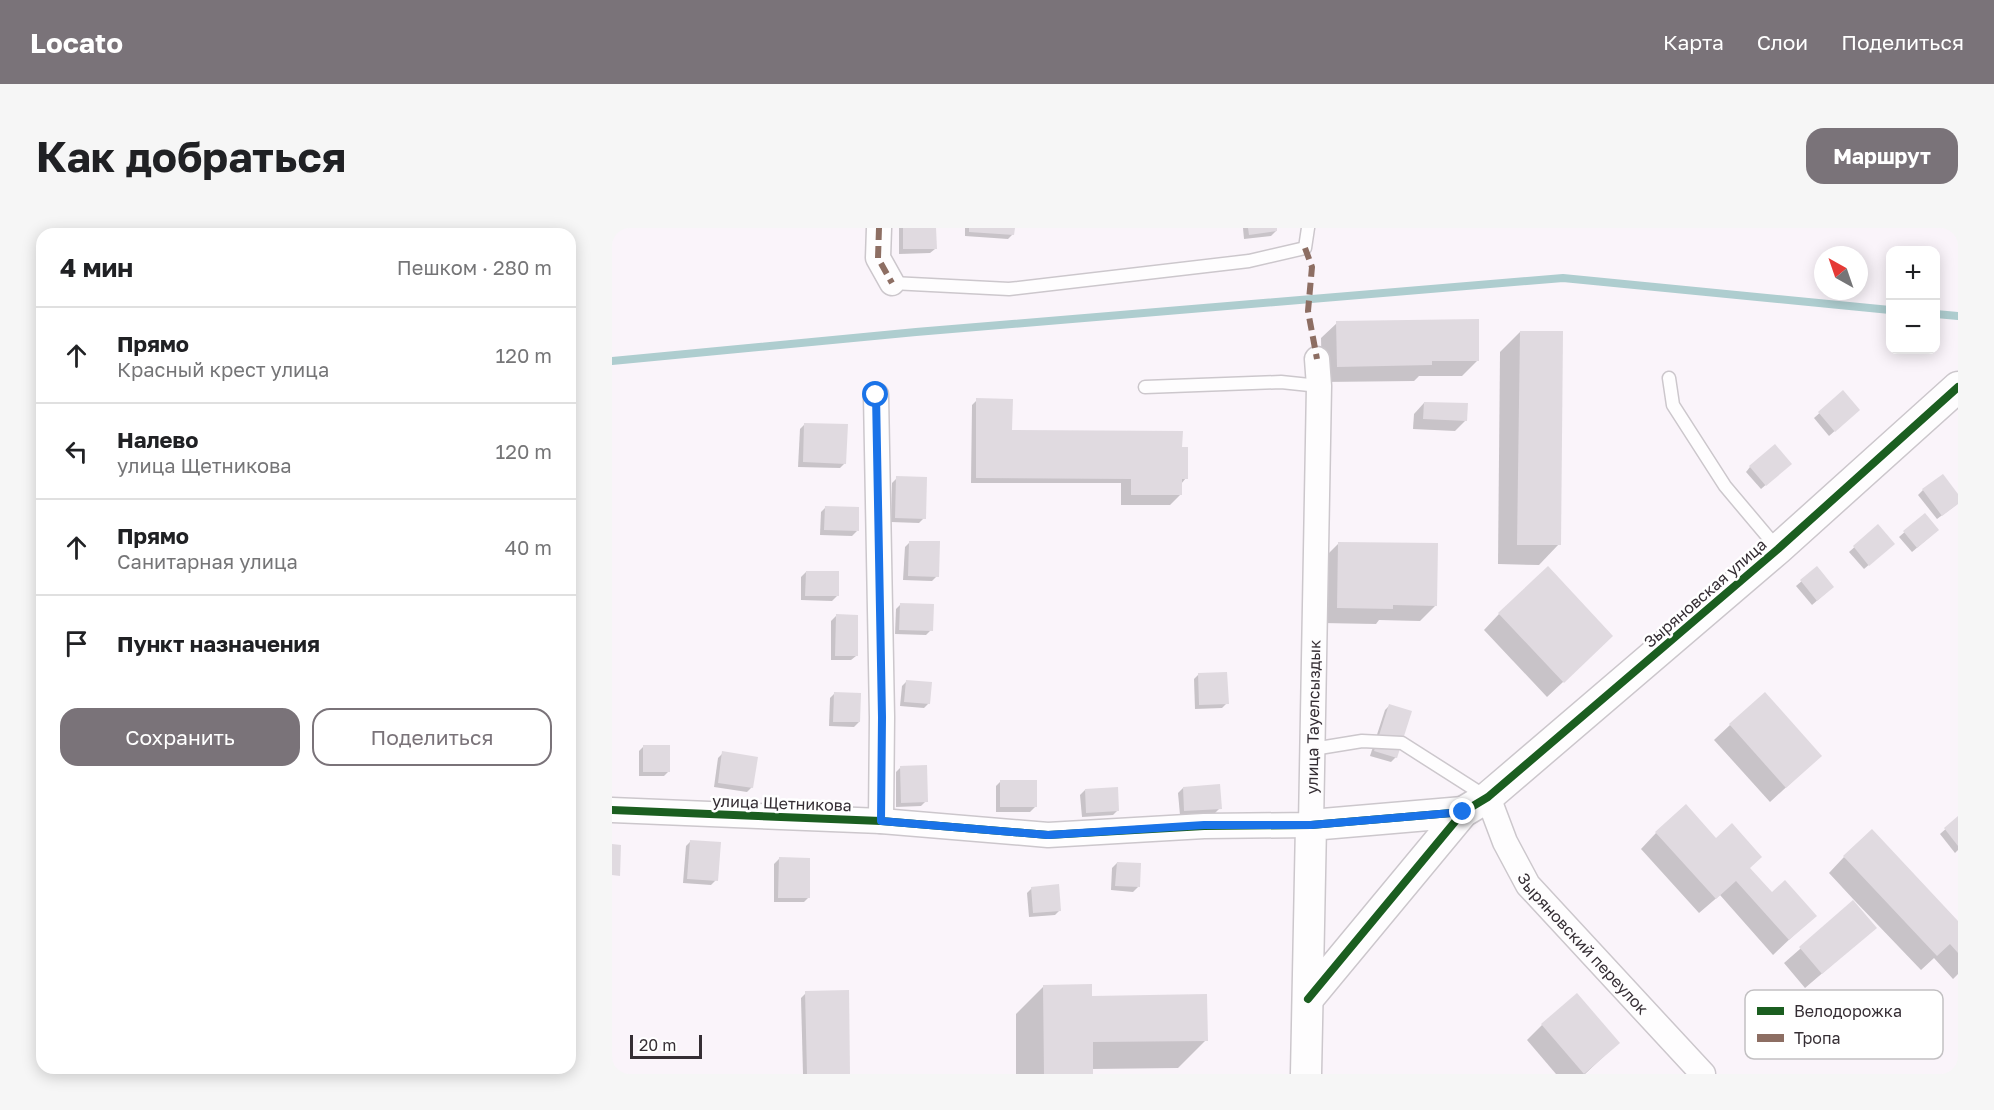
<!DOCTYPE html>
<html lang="ru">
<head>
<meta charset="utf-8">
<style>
  :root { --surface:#fff; --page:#f6f6f6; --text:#202124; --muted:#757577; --line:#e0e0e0; --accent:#7a7379 }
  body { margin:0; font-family:"Golos Text",sans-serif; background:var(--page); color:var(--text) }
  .controls { position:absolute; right:18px; top:18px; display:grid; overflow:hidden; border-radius:12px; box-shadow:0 3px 15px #0003 }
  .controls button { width:54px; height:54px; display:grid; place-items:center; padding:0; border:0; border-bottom:2px solid var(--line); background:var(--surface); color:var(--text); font:30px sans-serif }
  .compass { position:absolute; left:1202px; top:18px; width:54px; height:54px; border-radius:50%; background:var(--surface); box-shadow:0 3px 15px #0003; rotate:320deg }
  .scale { position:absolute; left:18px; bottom:15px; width:72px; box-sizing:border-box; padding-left:6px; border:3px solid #352e34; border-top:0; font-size:16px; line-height:21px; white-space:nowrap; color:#352e34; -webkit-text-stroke:4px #fff; paint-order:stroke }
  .stop { position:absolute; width:18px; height:18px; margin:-14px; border:4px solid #1a73e8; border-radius:50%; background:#fff }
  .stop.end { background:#1a73e8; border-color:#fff; box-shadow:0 2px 6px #0008 }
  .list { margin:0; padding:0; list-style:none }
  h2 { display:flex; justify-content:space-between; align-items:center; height:78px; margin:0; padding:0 24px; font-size:26px }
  h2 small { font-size:20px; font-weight:400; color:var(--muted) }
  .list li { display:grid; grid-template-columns:39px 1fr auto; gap:18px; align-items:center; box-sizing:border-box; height:96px; padding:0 24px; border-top:2px solid var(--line) }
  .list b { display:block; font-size:22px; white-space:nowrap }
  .list p { margin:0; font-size:20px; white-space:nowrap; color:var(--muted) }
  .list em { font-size:20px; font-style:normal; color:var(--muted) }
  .actions { display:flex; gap:12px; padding:18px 24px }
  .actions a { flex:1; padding:14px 0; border:2px solid var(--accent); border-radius:18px; text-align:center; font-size:21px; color:var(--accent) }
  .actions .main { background:var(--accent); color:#fff }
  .icon { flex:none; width:33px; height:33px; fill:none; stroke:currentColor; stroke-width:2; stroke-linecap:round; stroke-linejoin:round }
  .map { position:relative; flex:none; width:1346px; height:846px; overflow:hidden; border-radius:18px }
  header { display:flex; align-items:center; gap:36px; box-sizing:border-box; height:84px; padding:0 30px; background:var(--accent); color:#fff }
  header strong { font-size:28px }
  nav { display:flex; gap:33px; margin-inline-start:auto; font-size:21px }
  .intro { display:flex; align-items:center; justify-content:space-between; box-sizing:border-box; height:144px; padding:0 36px }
  h1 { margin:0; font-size:42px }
  .button { padding:15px 27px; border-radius:18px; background:var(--accent); color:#fff; font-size:21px; font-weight:700 }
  main { display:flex; gap:36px; padding:0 36px }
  aside { flex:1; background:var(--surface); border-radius:18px; box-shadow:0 3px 15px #0003 }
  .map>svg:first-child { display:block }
</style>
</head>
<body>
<header>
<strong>Locato</strong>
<nav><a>Карта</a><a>Слои</a><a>Поделиться</a></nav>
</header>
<div class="intro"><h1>Как добраться</h1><a class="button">Маршрут</a></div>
<main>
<aside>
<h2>4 мин<small>Пешком · 280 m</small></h2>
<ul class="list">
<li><svg class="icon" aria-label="ahead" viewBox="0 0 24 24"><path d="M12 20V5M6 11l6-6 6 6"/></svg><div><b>Прямо</b><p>Красный крест улица</p></div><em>120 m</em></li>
<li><svg class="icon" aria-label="left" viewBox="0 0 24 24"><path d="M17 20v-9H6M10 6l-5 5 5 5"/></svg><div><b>Налево</b><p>улица Щетникова</p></div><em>120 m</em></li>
<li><svg class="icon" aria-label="ahead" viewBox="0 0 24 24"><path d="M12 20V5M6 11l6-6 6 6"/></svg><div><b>Прямо</b><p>Санитарная улица</p></div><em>40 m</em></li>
<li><svg class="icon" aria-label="arrive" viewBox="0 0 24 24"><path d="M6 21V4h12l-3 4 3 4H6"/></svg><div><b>Пункт назначения</b></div></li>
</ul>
<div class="actions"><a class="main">Сохранить</a><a>Поделиться</a></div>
</aside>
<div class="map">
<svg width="1346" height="846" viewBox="0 0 1346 846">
  <rect width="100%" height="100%" fill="#faf4fa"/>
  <g fill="#0003">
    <polygon points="287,0 323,0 323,21 318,25 287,26"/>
    <polygon points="353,0 401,0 401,6 396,11 353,8"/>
    <polygon points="631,0 663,0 664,3 659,8 632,11"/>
    <polygon points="725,95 866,132 850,148 807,148 802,153 710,154 709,110"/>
    <polygon points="908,104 947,316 927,337 886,336 888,124"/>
    <polygon points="1231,164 1241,187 1217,208 1202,190"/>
    <polygon points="365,172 399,204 569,220 574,250 569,256 569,266 558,277 509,277 509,255 359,255 360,177"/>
    <polygon points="812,175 854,192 843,203 801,201 802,186"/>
    <polygon points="193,196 233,235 228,240 186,239 188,201"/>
    <polygon points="1138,239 1173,240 1149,261 1134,244"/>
    <polygon points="285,250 312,290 307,295 279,294 280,255"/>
    <polygon points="1311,262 1344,277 1325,291 1306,267"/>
    <polygon points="214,279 245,303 240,308 208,307 209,284"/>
    <polygon points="1312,287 1320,307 1300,324 1287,309"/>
    <polygon points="1266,298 1276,320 1252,341 1237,324"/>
    <polygon points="298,314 325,348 320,353 291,352 293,319"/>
    <polygon points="727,315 824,377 808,393 767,392 764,396 710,395 711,331"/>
    <polygon points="1205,340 1216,363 1200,377 1184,358"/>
    <polygon points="194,344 225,368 220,373 189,372 189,349"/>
    <polygon points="289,376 319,402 314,407 283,406 284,381"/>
    <polygon points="887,386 984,423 935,469 872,402"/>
    <polygon points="224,388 244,428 239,432 219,432 219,393"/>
    <polygon points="587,446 615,475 610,480 583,481 582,451"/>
    <polygon points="295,453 317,475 312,480 288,478 290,458"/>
    <polygon points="223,465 247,494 242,499 217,498 218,470"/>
    <polygon points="778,477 784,529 779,534 758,528 773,482"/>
    <polygon points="1118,497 1208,528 1158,574 1102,512"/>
    <polygon points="32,518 56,544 52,548 27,548 27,523"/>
    <polygon points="111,525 140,559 135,564 102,559 106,530"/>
    <polygon points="288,540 314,573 309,578 284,579 284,544"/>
    <polygon points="389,553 423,579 418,584 384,584 384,558"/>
    <polygon points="571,560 608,580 603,585 568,587 566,565"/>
    <polygon points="473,562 506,582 501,587 470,589 468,567"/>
    <polygon points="1346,590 1346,622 1343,625 1328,606"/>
    <polygon points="1044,605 1104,612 1137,640 1160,666 1203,687 1161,727 1108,667 1087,685 1029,621"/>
    <polygon points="79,613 104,652 99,657 71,655 74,618"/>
    <polygon points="1232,629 1346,695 1346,746 1341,751 1322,730 1309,742 1243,673 1241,675 1263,700 1193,760 1172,735 1243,673 1217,645"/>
    <polygon points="167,631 197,669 192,674 162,674 162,636"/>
    <polygon points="505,635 526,659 521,664 499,662 500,640"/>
    <polygon points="420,660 448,682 443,687 417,689 415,665"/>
    <polygon points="432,758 479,769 594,812 566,840 479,841 480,846 404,846 404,786"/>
    <polygon points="194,765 237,846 191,846 189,770"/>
    <polygon points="930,797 1006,815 973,846 944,846 915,812"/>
  </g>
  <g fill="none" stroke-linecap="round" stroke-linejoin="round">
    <g stroke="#aecdcf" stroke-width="8">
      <polyline points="1324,86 1346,88"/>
      <polyline points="0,133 304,104 951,50 1278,82"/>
    </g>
  </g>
  <g fill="#e0dae0">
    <polygon points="291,0 324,0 325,21 291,21"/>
    <polygon points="357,0 403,0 402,7 357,4"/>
    <polygon points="636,0 665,0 665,3 637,7"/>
    <polygon points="867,91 867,133 820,133 820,137 725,139 724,93"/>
    <polygon points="908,103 951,103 949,317 905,317"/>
    <polygon points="1231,162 1248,182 1223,204 1206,184"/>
    <polygon points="364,170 401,171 400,202 571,203 570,219 576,219 576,251 570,251 570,267 519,267 519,251 364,250"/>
    <polygon points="812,174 856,175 855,193 811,191"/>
    <polygon points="192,195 236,196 234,236 191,234"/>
    <polygon points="1163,216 1180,236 1154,258 1137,238"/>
    <polygon points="1331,246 1346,266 1346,276 1330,288 1310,261"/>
    <polygon points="284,248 315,249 314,291 283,290"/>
    <polygon points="213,278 247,279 247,303 212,302"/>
    <polygon points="1313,285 1327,302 1305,320 1291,303"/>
    <polygon points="1266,296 1283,316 1257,338 1241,318"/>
    <polygon points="297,313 328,313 327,349 296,348"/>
    <polygon points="726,314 826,315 825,378 781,377 781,381 725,380"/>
    <polygon points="936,338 1001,408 952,455 886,385"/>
    <polygon points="1205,338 1222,359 1205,373 1188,352"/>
    <polygon points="194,343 227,343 227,368 193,368"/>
    <polygon points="288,375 322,376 321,403 287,402"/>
    <polygon points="224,386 246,387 246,428 223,428"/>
    <polygon points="615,444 617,476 587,477 586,445"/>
    <polygon points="294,452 320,454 318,476 292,474"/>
    <polygon points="222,464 249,465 248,494 221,494"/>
    <polygon points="1153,464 1210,528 1174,560 1117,496"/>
    <polygon points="777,476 800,483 785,530 762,523"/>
    <rect x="31" y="517" width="27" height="27"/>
    <polygon points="110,523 146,529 141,560 106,555"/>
    <polygon points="315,537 316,574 289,575 288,538"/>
    <rect x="388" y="552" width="37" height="27"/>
    <polygon points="608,556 610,581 572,583 571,559"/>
    <polygon points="506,559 507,583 474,585 473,561"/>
    <polygon points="1074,576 1104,610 1120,595 1150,629 1138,640 1160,664 1173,652 1205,688 1177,712 1124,653 1104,671 1043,604"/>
    <polygon points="1346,588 1346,618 1332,600"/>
    <polygon points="1260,601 1346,693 1346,725 1338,716 1325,728 1231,628"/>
    <polygon points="78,612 109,614 106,653 75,651"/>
    <polygon points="0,616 9,617 8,648 0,647"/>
    <polygon points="167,629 198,630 198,670 166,670"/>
    <polygon points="505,634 529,635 528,659 503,658"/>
    <polygon points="447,656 449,683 421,685 419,659"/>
    <polygon points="1241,672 1265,700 1210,746 1187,719"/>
    <polygon points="480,756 480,768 595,766 596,813 481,814 481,846 432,846 431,757"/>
    <polygon points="237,762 238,846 195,846 193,763"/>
    <polygon points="965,765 1008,815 972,846 929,796"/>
  </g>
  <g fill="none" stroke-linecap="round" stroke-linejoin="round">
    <g stroke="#ccc7cc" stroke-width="15">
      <g id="service">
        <polyline points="280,55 397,61 637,33 693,20 696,0"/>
        <polyline points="1057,150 1061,177 1113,258 1166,321"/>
        <polyline points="533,159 669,154 707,158"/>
        <polyline points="701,521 750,513 790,515 873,568"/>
      </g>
    </g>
    <g stroke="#ccc7cc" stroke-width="27">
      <g id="minor">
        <polyline points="267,0 266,30 280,55"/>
        <polyline points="264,167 270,489 269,593"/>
        <path id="s1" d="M876 569 893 614 916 657 1091 846"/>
        <path id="s2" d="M0 582 269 593 436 607 592 598 699 597 707 158 705 131"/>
      </g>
    </g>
    <g stroke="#ccc7cc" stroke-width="33">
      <g id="tertiary">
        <polyline points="696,771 851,584 876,569 1166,321 1346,159"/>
        <polyline points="694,846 699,597 851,584"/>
      </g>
    </g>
    <use href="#service" stroke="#fefdfe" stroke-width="12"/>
    <use href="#minor" stroke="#fefdfe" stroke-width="24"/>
    <use href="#tertiary" stroke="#fefdfe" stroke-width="30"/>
    <g stroke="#8d6e63" stroke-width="6" stroke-dasharray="12 6" stroke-linecap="butt">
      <polyline points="267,0 266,30 280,55"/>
      <polyline points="693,20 700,39 696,83 705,131"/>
      <polyline points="264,167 270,489 269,593"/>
    </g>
    <g stroke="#fff" stroke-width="11">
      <g id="cycleway">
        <polyline points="0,582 269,593 436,607 592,598 699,597 851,584"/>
        <polyline points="696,771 851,584 876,569 1166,321 1346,159"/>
      </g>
    </g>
    <use href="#cycleway" stroke="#1b5e20" stroke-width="8"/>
  </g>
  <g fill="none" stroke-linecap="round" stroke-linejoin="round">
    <polyline stroke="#1a73e8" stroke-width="8" points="264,167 270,489 269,593 436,607 592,597 699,597 851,584"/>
  </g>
  <g text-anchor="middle" stroke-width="5" stroke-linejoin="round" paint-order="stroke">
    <g font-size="16" fill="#352e34" stroke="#fff">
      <text transform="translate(1093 365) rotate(-41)" y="6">Зыряновская улица</text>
      <text dy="6" stroke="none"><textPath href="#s2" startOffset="808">улица Тауелсыздык</textPath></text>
      <text transform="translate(170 575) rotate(2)" y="6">улица Щетникова</text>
      <text dy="6" stroke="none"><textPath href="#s1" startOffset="177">Зыряновский переулок</textPath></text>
    </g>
  </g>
  <rect x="1133" y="762" width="198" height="69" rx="9" fill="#fff" stroke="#c2c0c2" stroke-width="1.5"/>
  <rect x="1145" y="779" width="27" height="8" fill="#1b5e20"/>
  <rect x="1145" y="806" width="27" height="8" fill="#8d6e63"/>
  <g font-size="16" fill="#352e34">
    <text x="1182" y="789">Велодорожка</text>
    <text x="1182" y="816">Тропа</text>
  </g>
</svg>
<div class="controls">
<button>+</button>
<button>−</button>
</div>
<svg class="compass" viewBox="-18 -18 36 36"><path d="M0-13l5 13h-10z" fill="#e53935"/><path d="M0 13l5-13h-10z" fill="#757577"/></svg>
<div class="scale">20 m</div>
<div class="stop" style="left:264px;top:167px"></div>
<div class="stop end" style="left:851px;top:584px"></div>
</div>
</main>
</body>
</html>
